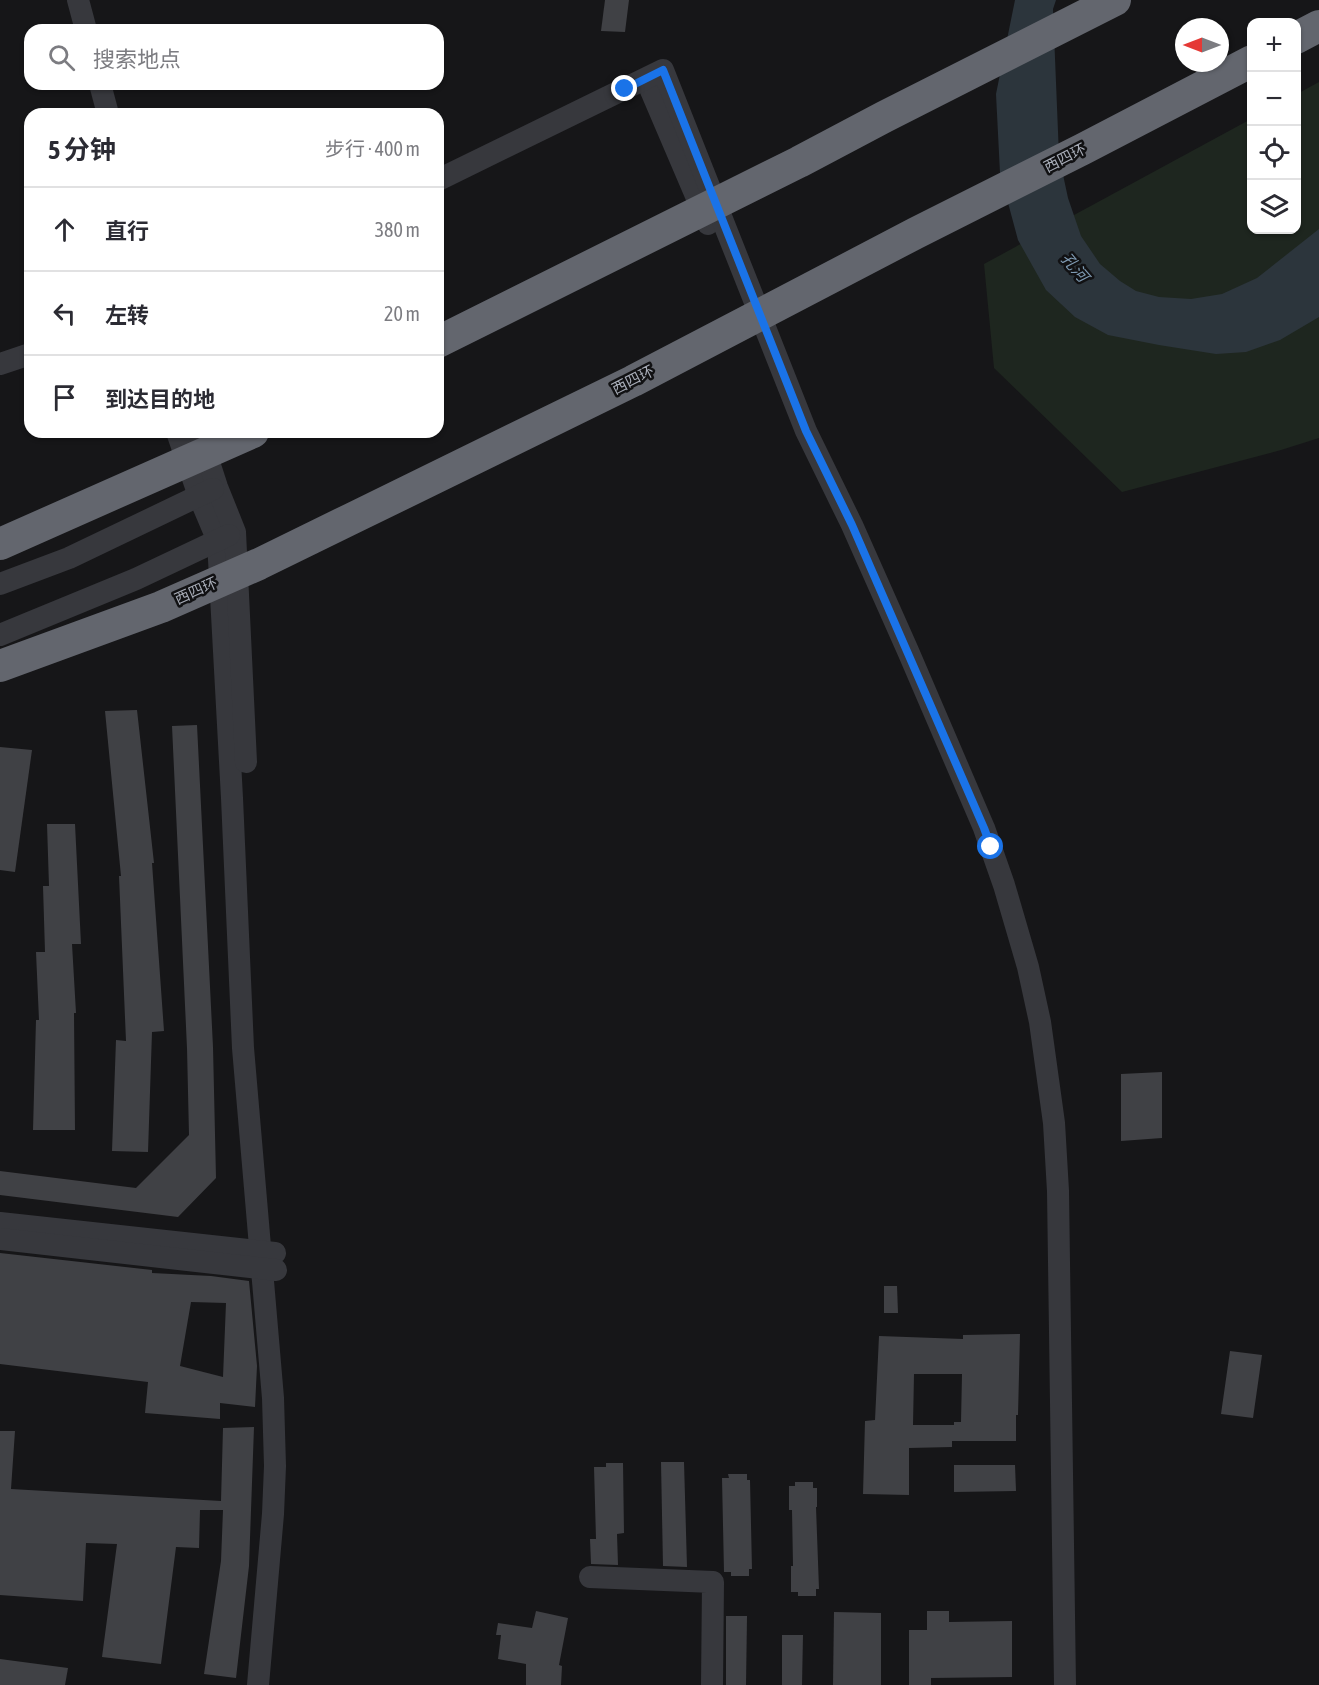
<!DOCTYPE html>
<html lang="zh">
<head>
<meta charset="utf-8">
<style>
  :root { --surface:#fff; --page:#f2f2f3; --text:#2b2b33; --muted:#7c7c81; --line:#e1e1e2 }
  body { margin:0; font-family:"Asap Condensed","Noto Sans SC",sans-serif; background:var(--page); color:var(--text) }
  .controls { position:absolute; right:18px; top:18px; display:grid; overflow:hidden; border-radius:12px; box-shadow:0 2px 4px #0004 }
  .controls button { width:54px; height:54px; display:grid; place-items:center; padding:0; border:0; border-bottom:2px solid var(--line); background:var(--surface); color:var(--text); font:30px sans-serif }
  .compass { position:absolute; left:1175px; top:18px; width:54px; height:54px; border-radius:50%; background:var(--surface); box-shadow:0 2px 4px #0004; rotate:270deg }
  .stop { position:absolute; width:18px; height:18px; margin:-14px; border:4px solid #1a73e8; border-radius:50%; background:#fff }
  .stop.end { background:#1a73e8; border-color:#fff; box-shadow:0 2px 6px #0008 }
  .list { margin:0; padding:0; list-style:none }
  h2 { display:flex; justify-content:space-between; align-items:center; height:78px; margin:0; padding:0 24px; font-size:26px }
  h2 small { font-size:20px; font-weight:400; color:var(--muted) }
  .list li { display:grid; grid-template-columns:39px 1fr auto; gap:18px; align-items:center; box-sizing:border-box; height:84px; padding:0 24px; border-top:2px solid var(--line) }
  .list b { display:block; font-size:22px; white-space:nowrap }
  .list em { font-size:20px; font-style:normal; color:var(--muted) }
  .icon { flex:none; width:33px; height:33px; fill:none; stroke:currentColor; stroke-width:2; stroke-linecap:round; stroke-linejoin:round }
  .map { position:relative; flex:none; width:1319px; height:1685px; overflow:hidden }
  .search { position:absolute; background:var(--surface); box-shadow:0 2px 4px #0004; left:24px; top:24px; width:420px; height:66px; display:flex; align-items:center; gap:15px; box-sizing:border-box; padding:0 21px; border-radius:18px; color:var(--muted); font-size:22px }
  .panel { position:absolute; background:var(--surface); box-shadow:0 2px 4px #0004; left:24px; top:108px; width:420px; height:330px; border-radius:18px }
  .map>svg:first-child { display:block }
</style>
</head>
<body>
<div class="map">
<svg width="1319" height="1685" viewBox="0 0 1319 1685">
  <rect width="100%" height="100%" fill="#161618"/>
  <polygon fill="#1e261f" points="1319,82 1319,438 1281,450 1122,492 994,368 984,264 1251,119 1252,230 1296,230 1297,94"/>
  <polygon fill="#2c353c" points="1015,0 1056,0 1053,9 1059,156 1068,198 1081,236 1100,264 1120,281 1136,291 1159,297 1191,299 1222,294 1257,278 1319,229 1319,317 1280,340 1246,352 1216,354 1159,345 1108,335 1075,317 1046,290 1018,240 1000,173 996,94"/>
  <g fill="#404145" fill-rule="evenodd">
    <polygon points="605,0 629,0 625,32 601,31"/>
    <polygon points="137,710 154,863 152,863 164,1031 152,1032 148,1152 112,1151 116,1040 126,1041 119,876 121,876 105,711"/>
    <polygon points="197,725 213,1047 216,1178 178,1217 0,1195 0,1171 136,1188 189,1135 187,1048 172,726"/>
    <polygon points="0,747 32,750 15,872 0,870"/>
    <polygon points="47,824 75,824 81,944 72,944 76,1013 74,1013 75,1130 33,1130 36,1020 39,1020 36,952 45,952 43,886 49,886"/>
    <polygon points="1162,1072 1162,1138 1121,1141 1121,1074"/>
    <path d="M0 1253 152 1270V1273L211 1276 249 1281 257 1366 255 1407 220 1403V1419L145 1413 148 1382 0 1364ZM191 1302 226 1303 223 1377 180 1366Z"/>
    <polygon points="884,1286 897,1286 898,1313 884,1313"/>
    <path d="M1020 1334 1018 1415H1016V1441H952V1447L909 1448V1495L863 1494 865 1421 875 1420 879 1336 963 1339V1335ZM914 1374H962L961 1422H954V1425H913Z"/>
    <polygon points="1230,1351 1262,1355 1253,1418 1221,1414"/>
    <polygon points="254,1427 249,1566 236,1678 204,1674 221,1561 223,1510 200,1510 199,1548 176,1547 161,1664 102,1657 117,1544 86,1543 83,1601 0,1595 0,1431 15,1431 11,1489 221,1501 223,1428"/>
    <polygon points="661,1462 684,1462 687,1567 663,1566"/>
    <polygon points="606,1463 623,1463 624,1533 617,1534 618,1565 591,1564 590,1539 596,1539 594,1467 606,1467"/>
    <polygon points="954,1465 1015,1465 1016,1491 954,1492"/>
    <polygon points="728,1474 747,1474 747,1480 750,1480 752,1569 749,1569 749,1576 731,1576 731,1572 724,1572 722,1478 729,1478"/>
    <polygon points="795,1482 813,1482 813,1488 817,1488 817,1507 816,1507 819,1589 816,1589 816,1596 798,1596 798,1592 791,1592 791,1566 793,1566 792,1510 789,1510 789,1486 795,1486"/>
    <polygon points="536,1611 568,1618 559,1665 562,1666 561,1685 526,1685 526,1664 498,1659 501,1635 496,1635 498,1623 532,1628"/>
    <polygon points="927,1611 949,1611 949,1622 1012,1621 1012,1677 931,1678 931,1685 909,1685 909,1630 927,1630"/>
    <polygon points="834,1612 881,1613 881,1685 833,1685"/>
    <polygon points="726,1616 747,1616 746,1685 726,1685"/>
    <polygon points="782,1635 803,1635 802,1685 782,1685"/>
    <polygon points="0,1659 68,1668 65,1685 0,1685"/>
  </g>
  <g fill="none" stroke-linecap="round" stroke-linejoin="round">
    <g stroke="#37383d" stroke-width="22">
      <polyline points="78,0 86,30"/>
      <polyline points="646,79 708,224"/>
      <polyline points="100,84 108,114"/>
      <polyline points="438,180 663,70 806,431 852,525 908,651 984,828 1004,885 1028,967 1040,1022 1054,1123 1058,1191 1065,1685"/>
      <polyline points="0,364 30,354"/>
      <polyline points="177,432 199,496 218,541 232,798 243,1048 273,1398 275,1466 273,1514 258,1685"/>
      <polyline points="199,432 217,487 235,532 246,762"/>
      <polyline points="0,584 69,558 213,489"/>
      <polyline points="0,635 136,579 229,535"/>
      <polyline points="0,1223 275,1253"/>
      <polyline points="0,1239 276,1270"/>
      <polyline points="590,1577 713,1582 712,1685"/>
    </g>
    <g stroke="#63666e" stroke-width="32">
      <polyline points="1296,38 1319,26"/>
      <polyline points="438,342 799,162 884,117 1115,0"/>
      <polyline points="0,544 253,432"/>
      <polyline points="0,666 161,607 259,564 353,518 633,381 916,233 1083,149 1252,61"/>
    </g>
  </g>
  <g fill="none" stroke-linecap="round" stroke-linejoin="round">
    <polyline stroke="#1a73e8" stroke-width="8" points="625,89 663,70 806,431 852,525 984,828 991,847"/>
  </g>
  <g text-anchor="middle" stroke-width="5" stroke-linejoin="round" paint-order="stroke">
    <g font-size="15" fill="#a8adb8" stroke="#111113">
      <text transform="translate(1065 158) rotate(-27)" y="5">西四环</text>
      <text transform="translate(633 380) rotate(-27)" y="5">西四环</text>
      <text transform="translate(196 591) rotate(-24)" y="5">西四环</text>
    </g>
    <g font-size="16" font-style="italic" fill="#7f9bb3" stroke="#111113">
      <text transform="translate(1075 267) rotate(49)" y="6">孔河</text>
    </g>
  </g>
</svg>
<div class="controls">
<button>+</button>
<button>−</button>
<button><svg class="icon" aria-label="locate" viewBox="0 0 24 24"><circle cx="12" cy="12" r="6"/><path d="M12 2v4M12 18v4M2 12h4M18 12h4"/></svg></button>
<button><svg class="icon" aria-label="layers" viewBox="0 0 24 24"><path d="M12 4l9 5-9 5-9-5zM3 14l9 5 9-5"/></svg></button>
</div>
<svg class="compass" viewBox="-18 -18 36 36"><path d="M0-13l5 13h-10z" fill="#e53935"/><path d="M0 13l5-13h-10z" fill="#7c7c81"/></svg>
<div class="stop" style="left:991px;top:847px"></div>
<div class="stop end" style="left:625px;top:89px"></div>
<div class="search"><svg class="icon" aria-label="search" viewBox="0 0 24 24"><circle cx="10" cy="10" r="6"/><path d="M15 15l6 6"/></svg>搜索地点</div>
<section class="panel">
<h2>5 分钟<small>步行 · 400 m</small></h2>
<ul class="list">
<li><svg class="icon" aria-label="ahead" viewBox="0 0 24 24"><path d="M12 20V5M6 11l6-6 6 6"/></svg><div><b>直行</b></div><em>380 m</em></li>
<li><svg class="icon" aria-label="left" viewBox="0 0 24 24"><path d="M17 20v-9H6M10 6l-5 5 5 5"/></svg><div><b>左转</b></div><em>20 m</em></li>
<li><svg class="icon" aria-label="arrive" viewBox="0 0 24 24"><path d="M6 21V4h12l-3 4 3 4H6"/></svg><div><b>到达目的地</b></div></li>
</ul>
</section>
</div>
</body>
</html>
